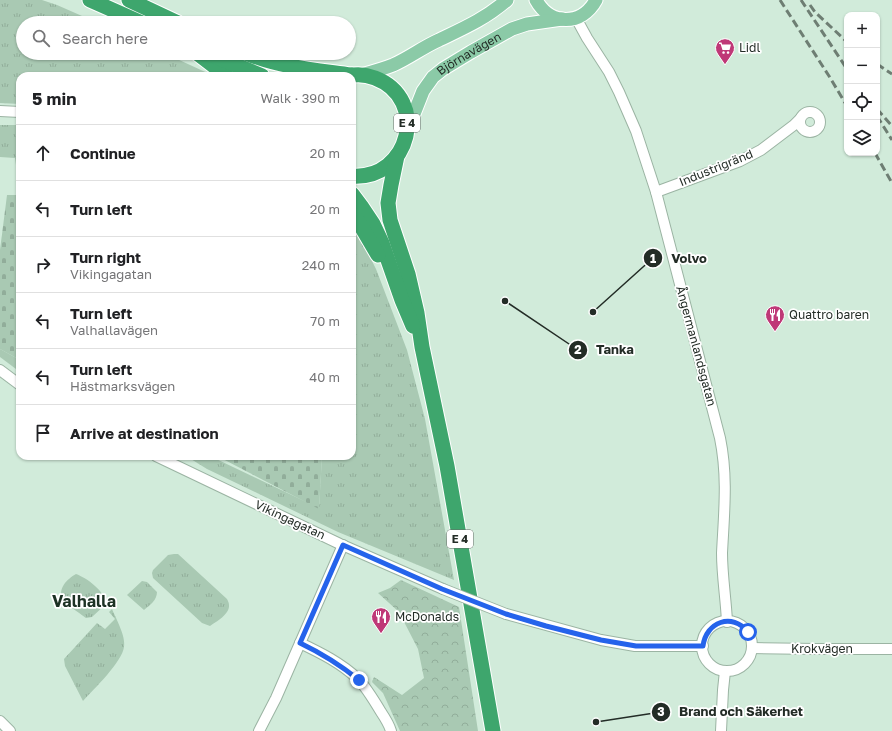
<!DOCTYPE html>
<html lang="en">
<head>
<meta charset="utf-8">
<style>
  :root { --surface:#fff; --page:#f6f6f6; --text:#202124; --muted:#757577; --line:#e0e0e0 }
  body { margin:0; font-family:"Golos Text",sans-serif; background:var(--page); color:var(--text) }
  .controls { position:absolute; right:12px; top:12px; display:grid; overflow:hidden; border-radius:8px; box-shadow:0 1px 3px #0004 }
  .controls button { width:36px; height:36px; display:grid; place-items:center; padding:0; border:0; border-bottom:1px solid var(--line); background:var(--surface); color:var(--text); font:20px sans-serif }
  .stop { position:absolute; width:12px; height:12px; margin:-9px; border:3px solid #2563eb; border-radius:50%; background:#fff }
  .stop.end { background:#2563eb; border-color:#fff; box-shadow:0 1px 4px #0008 }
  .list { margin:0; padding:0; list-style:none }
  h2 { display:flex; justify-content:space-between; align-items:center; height:52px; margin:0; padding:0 16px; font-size:17px }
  h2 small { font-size:13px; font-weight:400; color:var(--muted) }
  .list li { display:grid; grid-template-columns:26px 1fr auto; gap:12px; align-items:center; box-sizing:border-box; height:56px; padding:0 16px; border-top:1px solid var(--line) }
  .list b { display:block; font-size:15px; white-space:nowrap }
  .list p { margin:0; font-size:13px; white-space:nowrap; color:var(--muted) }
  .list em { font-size:13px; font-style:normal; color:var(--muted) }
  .icon { flex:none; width:22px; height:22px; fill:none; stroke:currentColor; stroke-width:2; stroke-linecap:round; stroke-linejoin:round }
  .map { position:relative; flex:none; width:892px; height:731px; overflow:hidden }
  .search { position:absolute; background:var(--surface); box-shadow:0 1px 3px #0004; left:16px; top:16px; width:340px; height:44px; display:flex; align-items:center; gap:10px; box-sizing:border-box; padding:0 14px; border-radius:22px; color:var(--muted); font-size:15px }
  .panel { position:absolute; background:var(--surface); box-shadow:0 1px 3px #0004; left:16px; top:72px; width:340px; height:388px; border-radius:12px }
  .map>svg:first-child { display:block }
</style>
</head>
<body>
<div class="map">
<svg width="892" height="731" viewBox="0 0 892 731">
  <defs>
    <pattern id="grass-tufts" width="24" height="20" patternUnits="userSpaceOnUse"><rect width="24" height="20" fill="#a9c9b3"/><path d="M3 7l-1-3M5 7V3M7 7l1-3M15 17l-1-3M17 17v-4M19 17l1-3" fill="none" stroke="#91ad9a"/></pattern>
    <pattern id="forest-crowns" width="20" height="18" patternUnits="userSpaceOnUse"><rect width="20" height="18" fill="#a9c9b3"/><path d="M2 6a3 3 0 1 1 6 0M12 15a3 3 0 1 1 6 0" fill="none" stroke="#91ad9a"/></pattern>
    <pattern id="cemetery-stones" width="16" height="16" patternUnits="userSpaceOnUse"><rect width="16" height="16" fill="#a9c9b3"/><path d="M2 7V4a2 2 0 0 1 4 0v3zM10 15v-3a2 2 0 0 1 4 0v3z" fill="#91ad9a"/></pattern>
  </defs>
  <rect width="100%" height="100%" fill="#d1ebda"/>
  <g fill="url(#grass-tufts)">
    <polygon points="0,0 42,0 57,5 98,23 23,23 23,53 164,53 214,76 20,76 20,104 0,103"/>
    <polygon points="20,122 20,165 16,165 15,158 0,157 0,125 18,125"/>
    <polygon points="352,221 376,269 407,350 425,419 454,580 338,532 207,469 186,456 210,456 319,508 322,456 352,456"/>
    <polygon points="0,349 20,360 20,372 0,357"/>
    <path d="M174 554H178L227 599C228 601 229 603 229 605 230 614 216 622 210 626L202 623 153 578 152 573 153 570 168 555Z"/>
    <path d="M76 574C87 578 105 591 106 604L92 617 86 618C81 614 65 604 63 600 57 589 67 579 76 574Z"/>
    <path d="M142 581 147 582 157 592C157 600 150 605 144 610L127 595Z"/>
    <path d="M112 609C116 619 126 636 124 647 122 662 94 689 83 701L65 666 64 659 97 623 105 629 115 619 109 612Z"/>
  </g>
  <polygon fill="url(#forest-crowns)" points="401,580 459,607 478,731 400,731 383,693 372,682 374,677 402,695 424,678 418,649 399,612 378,593 390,588"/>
  <g fill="url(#cemetery-stones)">
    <polygon points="7,195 20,195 20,360 0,349 0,250"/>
    <polygon points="217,456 322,456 319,509"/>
  </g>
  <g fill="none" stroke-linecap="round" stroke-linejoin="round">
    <g stroke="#9bb4a3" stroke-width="12">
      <g id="minor">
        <path d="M576 18 587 38 609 72 619 92 636 131 656 192 720 438C728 477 724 513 722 553 722 576 726 599 727 622"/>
        <polyline points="0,111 20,112"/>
        <circle cx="810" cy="122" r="10"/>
        <polyline points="656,192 740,161 761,150 794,125 800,119"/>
        <polyline points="0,370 20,385"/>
        <polyline points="156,456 340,544 443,589"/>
        <polyline points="506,614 601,640 635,646 703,646"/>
        <circle cx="727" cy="646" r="25"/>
        <path d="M300 643C321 653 341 663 358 679 366 687 375 702 381 712 385 718 389 724 391 731"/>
        <polyline points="752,648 816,649 892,649"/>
        <polyline points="0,721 10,731"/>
        <polyline points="259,731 276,698 343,545"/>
        <polyline points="721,731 723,690 725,671"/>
      </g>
    </g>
    <g stroke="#fff" stroke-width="15">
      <g id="major">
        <path d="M536 0C550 26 582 26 596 0"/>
        <path d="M361 75C372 72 383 69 393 65 409 58 423 47 439 40 464 28 485 19 507 0"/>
        <path id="s1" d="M408 129 423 91 433 77 443 69 471 52 512 29 527 24 562 19"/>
      </g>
    </g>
    <g stroke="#fff" stroke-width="17">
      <g id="highway">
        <polyline points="90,0 142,23"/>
        <polyline points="129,0 178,23"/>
        <polyline points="197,53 227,76"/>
        <polyline points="207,53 262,76"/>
        <path d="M246 53C279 67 316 70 351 75"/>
        <path d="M348 76C357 74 367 75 375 78 430 99 410 180 352 176"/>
        <polyline points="397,156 391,185 388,203 390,220 408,274 417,313 422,347 447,466 493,731"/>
        <polyline points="352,194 361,206 373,224 382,243 402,300 413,326"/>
        <polyline points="352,214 358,221 378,255"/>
      </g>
    </g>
    <use href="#minor" stroke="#fff" stroke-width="10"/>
    <use href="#major" stroke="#8bcaa7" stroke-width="13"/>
    <use href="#highway" stroke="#3ea66d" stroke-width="15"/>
    <g stroke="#6e7e73" stroke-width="3" stroke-dasharray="8 4" stroke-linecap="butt">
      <polyline points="780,0 829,76 847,106"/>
      <polyline points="801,0 847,69"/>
      <polyline points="810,5 815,12 847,42"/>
      <polyline points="877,64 892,74"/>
      <polyline points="877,109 892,126"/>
      <polyline points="877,116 892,140"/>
      <polyline points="875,153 892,183"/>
    </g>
    <g stroke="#9bb4a3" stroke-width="12" stroke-linecap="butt">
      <polyline id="minor-bridge" points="443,589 506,614"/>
    </g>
    <use href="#minor-bridge" stroke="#fff" stroke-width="10"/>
  </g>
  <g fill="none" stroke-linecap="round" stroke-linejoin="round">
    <path stroke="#2563eb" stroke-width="5" d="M359 680C339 664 323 654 300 643L343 545 442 589 506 614 546 626 601 640 636 646H703C706 622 732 612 748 632"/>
  </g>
  <defs>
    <g id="supermarket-pin" transform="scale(1)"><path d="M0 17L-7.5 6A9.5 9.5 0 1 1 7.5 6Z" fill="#bf3877" stroke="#fff"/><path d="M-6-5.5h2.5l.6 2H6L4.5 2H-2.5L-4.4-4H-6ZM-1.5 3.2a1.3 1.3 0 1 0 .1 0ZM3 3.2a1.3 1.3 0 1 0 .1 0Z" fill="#fff"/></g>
    <g id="restaurant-pin" transform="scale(1)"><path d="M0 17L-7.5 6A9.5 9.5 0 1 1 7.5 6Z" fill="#bf3877" stroke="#fff"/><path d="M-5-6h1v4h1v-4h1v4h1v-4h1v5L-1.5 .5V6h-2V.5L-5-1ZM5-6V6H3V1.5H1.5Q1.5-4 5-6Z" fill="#fff"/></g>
  </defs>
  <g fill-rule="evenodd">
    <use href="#supermarket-pin" x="725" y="48"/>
    <use href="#restaurant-pin" x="775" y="315"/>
    <use href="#restaurant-pin" x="381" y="617"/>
  </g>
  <g text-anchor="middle" stroke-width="3.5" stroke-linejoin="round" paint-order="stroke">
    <g fill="#fff" stroke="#656b67" stroke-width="1">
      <rect x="394" y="114" width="26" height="18" rx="3"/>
      <rect x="447" y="530" width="26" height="18" rx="3"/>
    </g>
    <g font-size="11" font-weight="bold" fill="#232c26">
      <text x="407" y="127">E 4</text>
      <text x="460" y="543">E 4</text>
    </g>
    <g font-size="12" fill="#232c26" stroke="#fff" text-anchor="start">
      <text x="739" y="52">Lidl</text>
      <text x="789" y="319">Quattro baren</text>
      <text x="395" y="621">McDonalds</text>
    </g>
    <g font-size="12" fill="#232c26" stroke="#fff">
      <text dy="4" stroke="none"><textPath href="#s1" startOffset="101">Björnavägen</textPath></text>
      <text transform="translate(716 168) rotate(-22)" y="4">Industrigränd</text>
      <text transform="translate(696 346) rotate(75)" y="4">Ångermanlandsgatan</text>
      <text transform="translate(290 520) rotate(25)" y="4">Vikingagatan</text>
      <text x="822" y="653">Krokvägen</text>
    </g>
    <g font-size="16" font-weight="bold" fill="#1c3124" stroke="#fff">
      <text x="84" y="607">Valhalla</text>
    </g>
  </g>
  <path fill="none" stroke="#232c26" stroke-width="1.5" d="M593 312L653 258M505 301L578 350M596 722L661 712"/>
  <g fill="#232c26" stroke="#fff" stroke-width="1.5">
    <circle cx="593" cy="312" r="4"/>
    <circle cx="505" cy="301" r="4"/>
    <circle cx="596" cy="722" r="4"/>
    <circle cx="653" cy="258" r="10"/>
    <circle cx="578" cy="350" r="10"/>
    <circle cx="661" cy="712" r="10"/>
  </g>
  <g font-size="12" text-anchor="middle" font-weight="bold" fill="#fff">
    <text x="653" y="263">1</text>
    <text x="578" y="354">2</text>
    <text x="661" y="716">3</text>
  </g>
  <g font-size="13" text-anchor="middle" font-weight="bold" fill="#232c26" stroke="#fff" stroke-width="3.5" stroke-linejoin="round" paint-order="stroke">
    <text x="689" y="263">Volvo</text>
    <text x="615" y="354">Tanka</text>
    <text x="741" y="716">Brand och Säkerhet</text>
  </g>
</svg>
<div class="controls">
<button>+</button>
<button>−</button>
<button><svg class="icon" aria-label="locate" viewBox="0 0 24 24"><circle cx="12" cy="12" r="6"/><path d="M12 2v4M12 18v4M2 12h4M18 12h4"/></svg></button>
<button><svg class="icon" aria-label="layers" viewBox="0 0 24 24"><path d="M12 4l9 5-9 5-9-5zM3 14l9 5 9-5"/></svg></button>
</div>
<div class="stop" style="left:748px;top:632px"></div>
<div class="stop end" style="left:359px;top:680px"></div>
<div class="search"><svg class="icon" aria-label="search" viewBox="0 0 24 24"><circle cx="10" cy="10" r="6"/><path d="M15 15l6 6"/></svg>Search here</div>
<section class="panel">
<h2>5 min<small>Walk · 390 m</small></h2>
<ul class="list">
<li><svg class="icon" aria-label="ahead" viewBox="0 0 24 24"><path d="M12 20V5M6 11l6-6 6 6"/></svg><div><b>Continue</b></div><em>20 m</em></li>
<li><svg class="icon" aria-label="left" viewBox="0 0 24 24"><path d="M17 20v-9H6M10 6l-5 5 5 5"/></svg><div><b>Turn left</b></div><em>20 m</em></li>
<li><svg class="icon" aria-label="right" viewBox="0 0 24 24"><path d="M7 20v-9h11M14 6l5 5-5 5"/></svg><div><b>Turn right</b><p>Vikingagatan</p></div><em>240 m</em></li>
<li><svg class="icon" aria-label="left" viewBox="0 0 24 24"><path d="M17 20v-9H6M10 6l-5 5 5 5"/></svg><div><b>Turn left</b><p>Valhallavägen</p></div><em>70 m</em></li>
<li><svg class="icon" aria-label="left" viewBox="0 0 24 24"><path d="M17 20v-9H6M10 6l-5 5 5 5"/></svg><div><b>Turn left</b><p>Hästmarksvägen</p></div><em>40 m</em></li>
<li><svg class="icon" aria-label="arrive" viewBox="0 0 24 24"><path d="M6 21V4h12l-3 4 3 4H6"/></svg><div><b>Arrive at destination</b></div></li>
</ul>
</section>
</div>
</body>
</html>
